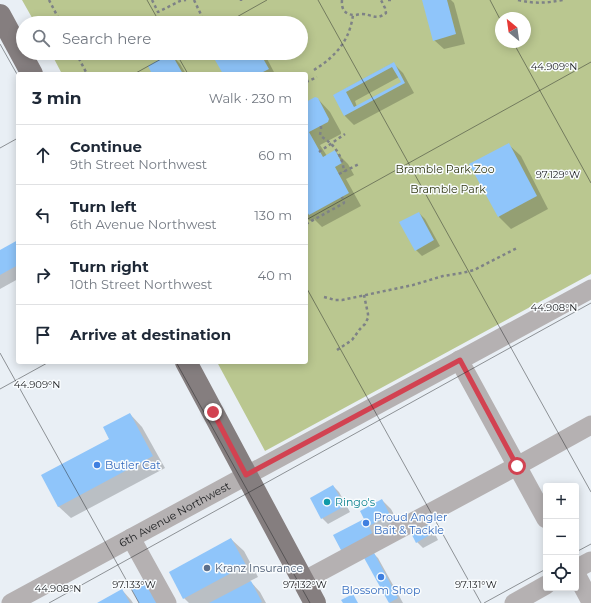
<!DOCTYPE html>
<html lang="en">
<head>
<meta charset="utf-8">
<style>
  :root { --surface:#fff; --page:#f2f2f3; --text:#1f2937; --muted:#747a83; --line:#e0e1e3 }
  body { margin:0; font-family:Montserrat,sans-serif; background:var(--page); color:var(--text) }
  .controls { position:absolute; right:12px; bottom:12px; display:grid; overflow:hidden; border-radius:4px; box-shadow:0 2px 10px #0003 }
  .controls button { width:36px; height:36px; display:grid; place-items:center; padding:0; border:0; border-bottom:1px solid var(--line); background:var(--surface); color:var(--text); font:20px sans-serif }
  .compass { position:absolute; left:495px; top:12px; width:36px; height:36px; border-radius:50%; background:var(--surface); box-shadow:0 2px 10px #0003; rotate:331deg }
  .stop { position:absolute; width:12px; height:12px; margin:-9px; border:3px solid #d24251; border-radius:50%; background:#fff }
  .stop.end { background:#d24251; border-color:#fff; box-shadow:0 1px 4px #0008 }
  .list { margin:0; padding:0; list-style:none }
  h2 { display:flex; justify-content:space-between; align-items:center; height:52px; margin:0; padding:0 16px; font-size:17px }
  h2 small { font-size:13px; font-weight:400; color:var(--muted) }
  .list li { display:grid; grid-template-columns:26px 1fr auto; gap:12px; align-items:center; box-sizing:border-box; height:60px; padding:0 16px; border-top:1px solid var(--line) }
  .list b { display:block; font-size:15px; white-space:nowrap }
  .list p { margin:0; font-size:13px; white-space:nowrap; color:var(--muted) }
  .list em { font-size:13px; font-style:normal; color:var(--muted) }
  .icon { flex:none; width:22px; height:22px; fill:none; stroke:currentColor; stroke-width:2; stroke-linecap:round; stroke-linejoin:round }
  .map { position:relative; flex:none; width:591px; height:603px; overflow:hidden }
  .search { position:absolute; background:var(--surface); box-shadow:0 2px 10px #0003; left:16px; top:16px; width:292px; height:44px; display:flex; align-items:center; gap:10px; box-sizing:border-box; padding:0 14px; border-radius:22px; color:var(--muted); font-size:15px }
  .panel { position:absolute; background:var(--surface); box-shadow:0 2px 10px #0003; left:16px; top:72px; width:292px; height:292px; border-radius:4px }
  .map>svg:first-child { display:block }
</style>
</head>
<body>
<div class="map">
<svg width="591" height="603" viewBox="0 0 591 603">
  <rect width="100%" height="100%" fill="#e9eff5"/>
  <path fill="#bac790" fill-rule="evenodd" d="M22 0H591V274L265 451 217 362H306V74H62L51 53H301V23H35ZM501 18H525V42H501Z"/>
  <g fill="#0003" fill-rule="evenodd">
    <polygon points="423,0 451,0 454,3 465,44 444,49 434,40"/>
    <polygon points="213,53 264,53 275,74 224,74"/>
    <polygon points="171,54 180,64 186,74 153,74"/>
    <path d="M393 63 403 73 414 93 354 125 345 116 334 95ZM399 77 402 82 357 107 355 101Z"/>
    <polygon points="318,99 330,112 341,132 341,134 320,145 327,156 335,151 348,164 354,175 346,179 361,206 322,227 314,219 310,221 306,217 306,101 307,102"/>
    <polygon points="508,144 521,156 548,209 511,229 499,217"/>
    <polygon points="419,213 425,219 440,246 422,256 416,250"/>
    <polygon points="18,241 18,279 0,289 0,251"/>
    <polygon points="130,414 142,427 165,468 71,518 58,506"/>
    <polygon points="333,486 339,492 350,512 328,524 322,518"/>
    <polygon points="382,500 391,509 399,524 371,551 378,558 403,603 390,603 364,554 365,519"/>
    <polygon points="427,524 433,530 438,540 423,548 417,542"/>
    <polygon points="231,539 244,551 258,577 250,581 260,592 266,603 189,603 184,598"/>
    <polygon points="122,590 131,600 133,603 99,603"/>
  </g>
  <g fill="#8fc5fa" fill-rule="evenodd">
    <polygon points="422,0 447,0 456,34 433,41"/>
    <polygon points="171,53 183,74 152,74 148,66"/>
    <polygon points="211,53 260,53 269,69 259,74 223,74"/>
    <path d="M394 62 405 83 344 116 333 95ZM392 67 401 82 354 107 346 92Z"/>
    <polygon points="315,97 318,98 329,119 328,122 309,132 323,157 335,150 342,163 335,167 349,193 309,215 306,210 306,102"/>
    <polygon points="509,143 537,196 498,217 469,164"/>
    <polygon points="419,212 434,240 415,251 399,222"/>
    <polygon points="18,240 18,265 0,275 0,250"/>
    <polygon points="130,413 153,456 58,507 41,475 109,439 103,427"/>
    <polygon points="333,485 345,506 321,519 310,498"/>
    <polygon points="382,499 390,515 369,526 373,535 342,552 333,535 364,519 360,511"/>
    <polygon points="427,522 433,533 416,543 410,531"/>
    <polygon points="231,538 246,565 183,599 169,572"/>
    <polygon points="373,551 398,598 389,603 363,556"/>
    <polygon points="144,579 157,603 139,603 130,586"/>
    <polygon points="251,581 262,602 259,603 209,603"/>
    <polygon points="122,589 130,603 97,603"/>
    <polygon points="353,594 358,603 343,603 341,600"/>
  </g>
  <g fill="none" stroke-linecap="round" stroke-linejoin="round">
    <g stroke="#7e8286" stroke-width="2.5" stroke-dasharray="3 3" stroke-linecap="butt">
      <polyline points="49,0 61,23"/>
      <polyline points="152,0 158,12 180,1 186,0"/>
      <polyline points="194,0 205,23"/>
      <path d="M342 0C341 9 345 15 355 15 357 15 359 14 361 14 372 14 376 21 386 13L385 8 381 0"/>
      <polyline points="388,0 391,0"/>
      <path d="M518 0C535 4 546 3 563 0"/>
      <polyline points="241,1 241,0"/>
      <polyline points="76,53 87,74"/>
      <path d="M314 70C327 62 340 51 347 36 350 30 352 22 353 15"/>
      <polyline points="306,82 317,77"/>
      <polyline points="306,99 307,102"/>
      <path d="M321 126V129L320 135C323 138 327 140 330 143 339 151 343 161 344 172"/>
      <polyline points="319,152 345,134"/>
      <polyline points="339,174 359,164"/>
      <polyline points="306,224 344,203 342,197"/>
      <polyline points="324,297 335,300 342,300 413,285 443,276 462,273 474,270 517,248"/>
      <polyline points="337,350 352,340 360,329 365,324 368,318 368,314 364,295"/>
    </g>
    <g stroke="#b5b1b2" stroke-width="19">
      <polyline points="459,360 546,519"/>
      <polyline points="131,538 167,603"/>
      <polyline points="576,569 591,561"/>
      <polyline points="576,574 591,602"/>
      <polyline points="303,581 517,466 591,425"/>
      <path id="s1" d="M11 603 591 289"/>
      <polyline points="514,603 546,585"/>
    </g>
    <g stroke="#857e7f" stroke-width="22">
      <polyline points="0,15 32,74"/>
      <polyline points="186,362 315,603"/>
    </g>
  </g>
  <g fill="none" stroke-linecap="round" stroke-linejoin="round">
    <polyline stroke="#d24251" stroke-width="5" points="213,412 246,475 460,360 517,466"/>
  </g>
  <path fill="none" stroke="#1d1f21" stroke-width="1" stroke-opacity="0.45" d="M147 0 160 23M318 0 591 492M490 0 501 21M226 23 267 0M513 42 591 183M0 44 18 76M176 53 188 74M134 74 172 53M0 148 18 138M306 220 591 62M306 287 481 603M0 353 139 603M176 362 310 603M0 389 49 362M576 552 591 544M49 603 591 303M484 603 546 569"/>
  <g fill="#3f7fe0" stroke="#f9fcfe" stroke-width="1.5">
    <circle cx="97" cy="465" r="4"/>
    <circle cx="366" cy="523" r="4"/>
    <circle cx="381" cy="577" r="4"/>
  </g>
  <circle fill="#0f9aa8" stroke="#f9fcfe" stroke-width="1.5" cx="327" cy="502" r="4"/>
  <circle fill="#5c6f8a" stroke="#f9fcfe" stroke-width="1.5" cx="207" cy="568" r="4"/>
  <g text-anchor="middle" stroke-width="3" stroke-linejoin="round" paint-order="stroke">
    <g font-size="11" fill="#323913" stroke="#f9fcfe">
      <text x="445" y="173">Bramble Park Zoo</text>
      <text x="448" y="193">Bramble Park</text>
    </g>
    <g font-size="11" fill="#366cbe" stroke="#f9fcfe" text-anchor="start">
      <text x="105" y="469">Butler Cat</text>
      <text x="374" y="521">Proud Angler<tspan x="374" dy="13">Bait &amp; Tackle</tspan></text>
      <text x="381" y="594" text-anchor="middle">Blossom Shop</text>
    </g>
    <g font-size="11" fill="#0d838f" stroke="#f9fcfe" text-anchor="start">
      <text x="335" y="506">Ringo's</text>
    </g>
    <g font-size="11" fill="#1d1f21" stroke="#f9fcfe">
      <text dy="4" stroke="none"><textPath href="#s1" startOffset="186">6th Avenue Northwest</textPath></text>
    </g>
    <g font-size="11" fill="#4e5e75" stroke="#f9fcfe" text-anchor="start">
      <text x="215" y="572">Kranz Insurance</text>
    </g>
  </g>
  <g font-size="10" text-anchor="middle" fill="#1d1f21" stroke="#f9fcfe" stroke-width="3" stroke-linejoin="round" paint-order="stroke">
    <text x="554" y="70">44.909°N</text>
    <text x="558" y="178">97.129°W</text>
    <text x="554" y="311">44.908°N</text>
    <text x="37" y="388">44.909°N</text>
    <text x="134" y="588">97.133°W</text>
    <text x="305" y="588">97.132°W</text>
    <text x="476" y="588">97.131°W</text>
    <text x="58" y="592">44.908°N</text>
  </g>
</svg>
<div class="controls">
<button>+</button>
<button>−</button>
<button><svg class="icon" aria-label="locate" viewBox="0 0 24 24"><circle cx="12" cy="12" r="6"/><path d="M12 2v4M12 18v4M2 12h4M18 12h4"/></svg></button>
</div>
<svg class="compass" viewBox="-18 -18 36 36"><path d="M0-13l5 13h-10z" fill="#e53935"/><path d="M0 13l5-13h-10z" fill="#747a83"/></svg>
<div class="stop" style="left:517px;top:466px"></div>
<div class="stop end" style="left:213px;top:412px"></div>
<div class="search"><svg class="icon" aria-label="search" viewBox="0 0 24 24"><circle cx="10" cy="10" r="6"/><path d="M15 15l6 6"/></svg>Search here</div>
<section class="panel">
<h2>3 min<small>Walk · 230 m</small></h2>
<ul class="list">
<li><svg class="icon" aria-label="ahead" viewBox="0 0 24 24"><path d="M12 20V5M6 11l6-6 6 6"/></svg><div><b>Continue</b><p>9th Street Northwest</p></div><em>60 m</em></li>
<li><svg class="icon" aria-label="left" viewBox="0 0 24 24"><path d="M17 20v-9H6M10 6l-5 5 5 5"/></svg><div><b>Turn left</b><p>6th Avenue Northwest</p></div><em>130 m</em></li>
<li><svg class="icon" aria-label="right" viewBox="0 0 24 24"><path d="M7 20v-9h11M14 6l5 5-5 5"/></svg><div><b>Turn right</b><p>10th Street Northwest</p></div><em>40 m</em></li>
<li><svg class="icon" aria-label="arrive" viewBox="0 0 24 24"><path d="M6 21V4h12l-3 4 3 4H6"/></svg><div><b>Arrive at destination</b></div></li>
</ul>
</section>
</div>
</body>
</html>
